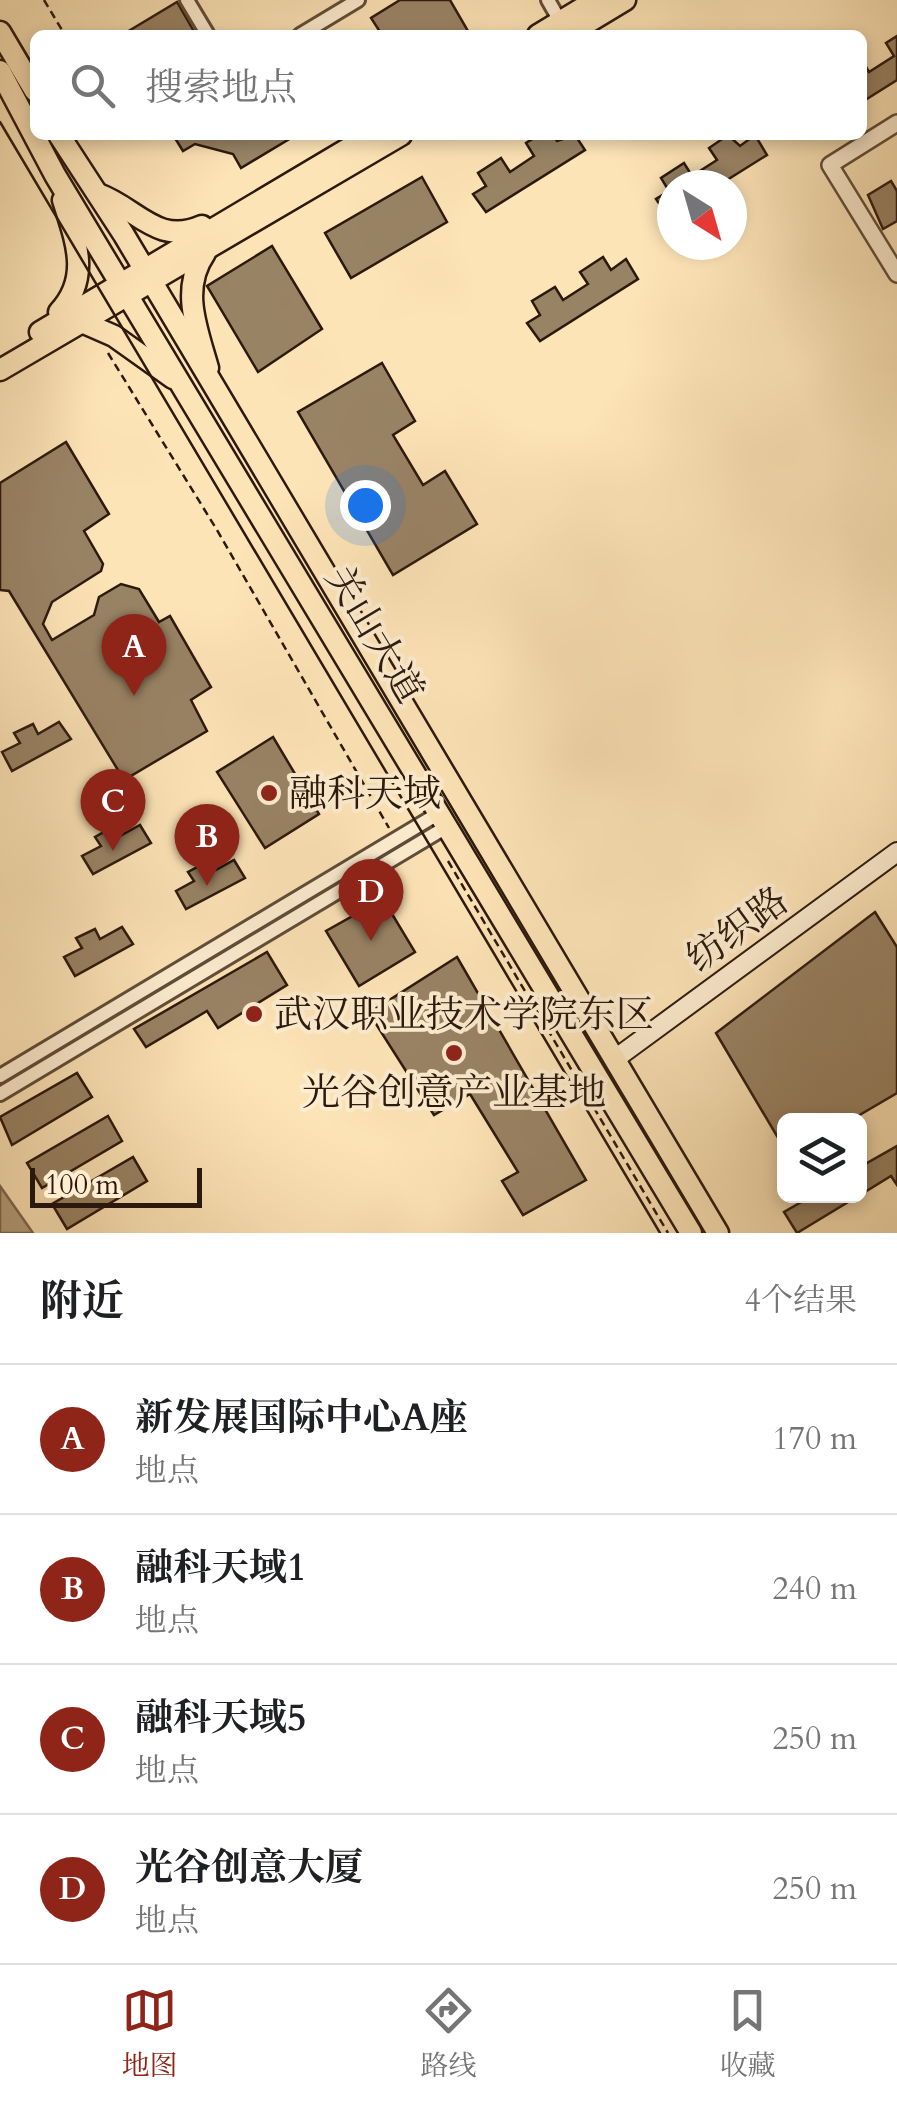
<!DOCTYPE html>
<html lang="zh">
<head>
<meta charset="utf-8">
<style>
  :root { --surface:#fff; --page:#f2f2f2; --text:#202124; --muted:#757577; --line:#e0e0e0; --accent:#8f2418 }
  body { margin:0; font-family:Cardo,"Noto Serif SC",serif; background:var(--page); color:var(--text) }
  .controls { position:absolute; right:30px; bottom:30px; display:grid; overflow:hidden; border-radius:15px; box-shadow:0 5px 15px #0003 }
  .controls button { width:90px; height:90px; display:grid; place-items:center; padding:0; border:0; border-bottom:2px solid var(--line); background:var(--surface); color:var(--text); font:50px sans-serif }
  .compass { position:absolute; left:657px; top:170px; width:90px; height:90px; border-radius:50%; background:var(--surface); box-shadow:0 5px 15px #0003; rotate:143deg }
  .scale { position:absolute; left:30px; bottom:25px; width:172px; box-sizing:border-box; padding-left:10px; border:5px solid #2c190d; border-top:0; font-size:28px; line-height:35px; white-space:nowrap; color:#2c190d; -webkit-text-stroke:8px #feedd0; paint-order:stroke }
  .you { position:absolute; left:365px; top:505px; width:35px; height:35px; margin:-25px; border:8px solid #fff; border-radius:50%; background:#1a73e8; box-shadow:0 0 0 15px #1a73e833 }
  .badge { display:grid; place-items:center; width:65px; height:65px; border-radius:50%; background:var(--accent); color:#fff; font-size:32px; font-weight:700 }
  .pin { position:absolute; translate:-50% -82px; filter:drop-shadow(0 2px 5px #0008) }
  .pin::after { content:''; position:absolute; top:52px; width:35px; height:30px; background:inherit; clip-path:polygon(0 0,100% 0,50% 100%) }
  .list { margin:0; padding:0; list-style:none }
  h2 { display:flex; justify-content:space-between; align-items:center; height:130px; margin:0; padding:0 40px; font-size:42px }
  h2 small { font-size:32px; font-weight:400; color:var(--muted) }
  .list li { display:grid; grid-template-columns:65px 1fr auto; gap:30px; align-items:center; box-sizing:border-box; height:150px; padding:0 40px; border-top:2px solid var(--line) }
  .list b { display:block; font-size:38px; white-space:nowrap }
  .list p { margin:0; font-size:32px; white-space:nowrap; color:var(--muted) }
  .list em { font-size:32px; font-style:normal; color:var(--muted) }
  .icon { flex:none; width:55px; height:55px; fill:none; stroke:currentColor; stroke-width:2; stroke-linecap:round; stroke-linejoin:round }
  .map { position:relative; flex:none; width:897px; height:1233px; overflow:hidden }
  .search { position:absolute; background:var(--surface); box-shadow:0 5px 15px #0003; left:30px; right:30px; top:30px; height:110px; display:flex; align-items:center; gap:25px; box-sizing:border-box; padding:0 35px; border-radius:15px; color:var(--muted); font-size:38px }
  .sheet { height:730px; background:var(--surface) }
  nav { display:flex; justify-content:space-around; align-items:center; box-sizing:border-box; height:140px; border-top:2px solid var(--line); background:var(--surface); font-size:28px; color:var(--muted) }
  nav a { display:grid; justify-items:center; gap:5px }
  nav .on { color:var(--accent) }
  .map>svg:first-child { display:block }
</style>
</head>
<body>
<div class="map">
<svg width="897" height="1233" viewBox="0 0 897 1233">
  <rect width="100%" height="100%" fill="#fde4b7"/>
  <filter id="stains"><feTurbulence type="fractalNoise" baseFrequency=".002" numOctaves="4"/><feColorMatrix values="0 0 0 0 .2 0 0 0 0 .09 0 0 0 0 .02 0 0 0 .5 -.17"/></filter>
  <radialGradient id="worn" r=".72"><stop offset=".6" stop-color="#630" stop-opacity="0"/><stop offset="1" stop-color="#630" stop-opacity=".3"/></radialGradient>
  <polygon fill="#b69f7d" stroke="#7f6950" stroke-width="2.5" points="0,1186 33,1233 0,1233"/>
  <g fill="#998365" stroke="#2c190d" stroke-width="2.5">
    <polygon points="400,0 450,0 468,31 462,35 382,35 371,18"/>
    <polygon points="177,2 196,35 122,35"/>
    <polygon points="897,36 897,80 862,102 862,60 869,72 894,56 886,43"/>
    <polygon points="173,135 296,135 241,168 233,154 195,144 183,151"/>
    <polygon points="539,135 553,135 557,141 575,135 585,150 486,212 473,194 486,186 478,173 501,158 510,172 534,156 526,143"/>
    <polygon points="728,135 740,146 755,135 767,155 719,185 672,185 672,223 656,199 669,191 661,178 684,163 692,176 717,160 709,148"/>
    <polygon points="422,177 447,222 351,278 325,233"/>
    <polygon points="891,181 897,191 897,221 883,229 868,195"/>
    <polygon points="272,246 322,329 258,372 207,286"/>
    <polygon points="603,257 611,270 626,259 638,279 540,341 527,323 540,315 532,301 555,287 563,300 588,284 580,272"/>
    <polygon points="382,363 415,421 393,435 423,485 445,471 477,524 393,575 298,412"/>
    <polygon points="66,442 109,514 84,531 103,564 101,571 52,602 43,624 52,640 94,615 99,597 121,584 139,589 159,622 170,616 211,687 191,700 207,731 124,780 9,591 0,590 0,483"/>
    <polygon points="59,722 71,739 12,771 2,752 20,743 14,733 33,724 38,734"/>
    <polygon points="273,737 319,814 265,848 217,772"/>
    <polygon points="140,825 151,843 93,874 82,856 101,846 95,837 113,827 118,837"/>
    <polygon points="234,860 245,878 186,909 176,891 194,881 188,872 207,862 212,872"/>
    <polygon points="383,899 415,952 359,986 326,931"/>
    <polygon points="875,912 897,947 897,1093 851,1120 784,1120 784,1148 716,1033"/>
    <polygon points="122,927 133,944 75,976 64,957 82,948 76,938 95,929 100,939"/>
    <polygon points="267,952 287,985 218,1028 207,1011 146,1047 134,1029"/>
    <polygon points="457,957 586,1180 523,1215 502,1181 518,1172 470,1094 434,1115 369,1013"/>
    <polygon points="77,1073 92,1097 12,1145 0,1117"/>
    <polygon points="108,1116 122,1141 42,1188 27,1163"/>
    <polygon points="897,1146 897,1185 891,1176 860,1195 860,1167"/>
    <polygon points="133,1157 147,1181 67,1229 52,1204"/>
    <polygon points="812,1196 858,1196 797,1233 784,1212"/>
  </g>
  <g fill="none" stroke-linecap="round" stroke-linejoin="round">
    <g stroke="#604c38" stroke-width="18">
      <g id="minor">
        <polyline points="187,0 208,35"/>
        <polyline points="548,0 560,21"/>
        <polyline points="300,35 358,0"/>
        <polyline points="0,1076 441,812"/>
        <polyline points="0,1094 448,826"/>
      </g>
    </g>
    <g stroke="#604c38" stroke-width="20">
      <polyline id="tertiary" points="897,123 830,165 897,274"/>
    </g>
    <g stroke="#2c190d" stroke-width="22">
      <polyline id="secondary" points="615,1059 897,852"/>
    </g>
    <g stroke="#2c190d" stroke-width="25">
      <g id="primary">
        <polyline points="0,32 35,91"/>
        <polyline points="538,35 596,0"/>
        <polyline points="567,35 625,0"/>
        <polyline points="0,71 55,175 691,1233"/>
        <polyline points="59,135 124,235 718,1233"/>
        <path d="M98 194C137 208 157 246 202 226"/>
        <path d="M205 253C180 289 197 329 208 368"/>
        <path d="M59 312C91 278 76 241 63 200"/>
        <polyline points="82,322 114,336 173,378"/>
        <polyline points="40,332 371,135"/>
        <polyline points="0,370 401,135"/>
      </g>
    </g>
    <g stroke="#2c190d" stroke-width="2.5" stroke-dasharray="8 5" stroke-linecap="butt">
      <polyline points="44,0 65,35"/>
      <polyline points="108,353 217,530 389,828"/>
      <polyline points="448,861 668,1233"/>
    </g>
    <use href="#minor" stroke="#feedd0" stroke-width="12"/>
    <use href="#tertiary" stroke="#feedd0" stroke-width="15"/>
    <use href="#secondary" stroke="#feedd0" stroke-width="18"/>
    <use href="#primary" stroke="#fde4b7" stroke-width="20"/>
    <polyline stroke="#2c190d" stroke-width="2.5" points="0,122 660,1233"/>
  </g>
  <g fill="#8f2418" stroke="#feedd0" stroke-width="4">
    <circle cx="269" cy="793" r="10"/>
    <circle cx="254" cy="1014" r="10"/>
    <circle cx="454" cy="1053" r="10"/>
  </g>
  <g text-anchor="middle" stroke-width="8" stroke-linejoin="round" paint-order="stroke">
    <g font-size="38" fill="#2c190d" stroke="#feedd0">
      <text transform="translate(375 634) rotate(59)" y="13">关山大道</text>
      <text transform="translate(737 929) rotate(-36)" y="13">纺织路</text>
    </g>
    <g font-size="38" fill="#2c190d" stroke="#feedd0" text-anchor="start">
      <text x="289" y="806">融科天域</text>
      <text x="274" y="1027">武汉职业技术学院东区</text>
      <text x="454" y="1105" text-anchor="middle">光谷创意产业基地</text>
    </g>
  </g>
  <rect width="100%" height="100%" filter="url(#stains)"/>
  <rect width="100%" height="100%" fill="url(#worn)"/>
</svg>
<div class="controls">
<button><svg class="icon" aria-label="layers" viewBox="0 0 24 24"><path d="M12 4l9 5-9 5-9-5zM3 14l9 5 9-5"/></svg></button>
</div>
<svg class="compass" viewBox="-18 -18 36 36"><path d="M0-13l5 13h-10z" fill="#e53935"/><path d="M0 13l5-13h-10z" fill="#757577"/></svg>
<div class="scale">100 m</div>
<div class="you"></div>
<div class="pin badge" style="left:134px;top:696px">A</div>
<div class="pin badge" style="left:207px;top:886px">B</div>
<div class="pin badge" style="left:113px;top:851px">C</div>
<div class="pin badge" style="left:371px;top:941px">D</div>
<div class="search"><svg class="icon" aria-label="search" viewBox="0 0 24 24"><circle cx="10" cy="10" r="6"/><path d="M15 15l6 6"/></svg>搜索地点</div>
</div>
<section class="sheet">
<h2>附近<small>4个结果</small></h2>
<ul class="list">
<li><span class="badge">A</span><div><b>新发展国际中心A座</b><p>地点</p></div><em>170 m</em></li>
<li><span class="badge">B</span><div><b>融科天域1</b><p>地点</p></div><em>240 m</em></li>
<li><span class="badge">C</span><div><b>融科天域5</b><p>地点</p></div><em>250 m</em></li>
<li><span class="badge">D</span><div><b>光谷创意大厦</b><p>地点</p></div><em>250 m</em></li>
</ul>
</section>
<nav>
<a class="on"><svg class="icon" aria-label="map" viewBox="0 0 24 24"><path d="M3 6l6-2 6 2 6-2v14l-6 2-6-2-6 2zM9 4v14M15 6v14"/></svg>地图</a>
<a><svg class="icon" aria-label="directions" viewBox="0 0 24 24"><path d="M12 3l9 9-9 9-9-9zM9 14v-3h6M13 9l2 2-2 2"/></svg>路线</a>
<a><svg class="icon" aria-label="saved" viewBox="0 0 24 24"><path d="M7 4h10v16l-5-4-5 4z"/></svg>收藏</a>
</nav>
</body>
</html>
